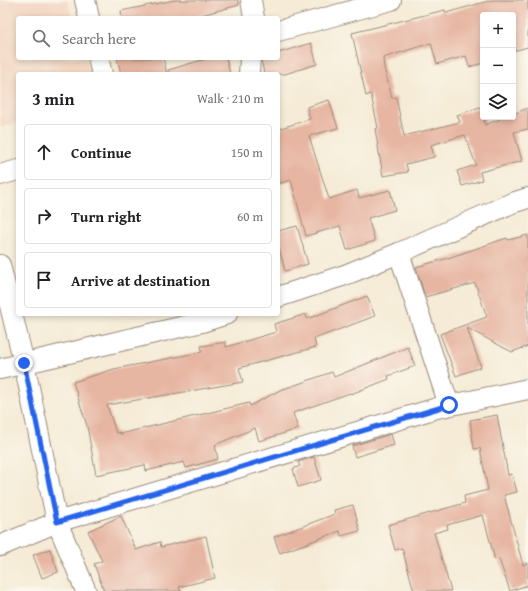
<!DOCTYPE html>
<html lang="en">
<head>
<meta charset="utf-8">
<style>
  :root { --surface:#fff; --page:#f6f6f6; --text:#202124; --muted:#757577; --line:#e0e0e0 }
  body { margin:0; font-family:"Gentium Book Plus",serif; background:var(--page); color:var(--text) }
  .controls { position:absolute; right:12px; top:12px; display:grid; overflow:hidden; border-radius:4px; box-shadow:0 2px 6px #0003 }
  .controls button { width:36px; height:36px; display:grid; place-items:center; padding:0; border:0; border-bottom:1px solid var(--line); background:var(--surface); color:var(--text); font:20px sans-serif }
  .stop { position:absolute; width:12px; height:12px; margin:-9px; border:3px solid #2563eb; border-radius:50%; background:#fff }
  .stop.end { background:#2563eb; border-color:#fff; box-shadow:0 1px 4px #0008 }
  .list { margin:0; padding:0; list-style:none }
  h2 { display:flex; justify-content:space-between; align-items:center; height:52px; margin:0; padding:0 16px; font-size:17px }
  h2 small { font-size:13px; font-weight:400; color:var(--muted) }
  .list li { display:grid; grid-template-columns:26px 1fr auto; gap:12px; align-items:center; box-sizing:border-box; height:56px; margin:0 8px 8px; padding:0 8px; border:1px solid var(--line); border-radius:4px }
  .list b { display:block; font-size:15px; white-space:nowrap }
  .list em { font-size:13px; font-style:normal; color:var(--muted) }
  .icon { flex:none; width:22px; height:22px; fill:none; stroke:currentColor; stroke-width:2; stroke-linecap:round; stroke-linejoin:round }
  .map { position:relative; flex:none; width:528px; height:591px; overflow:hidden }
  .search { position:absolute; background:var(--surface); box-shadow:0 2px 6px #0003; left:16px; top:16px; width:264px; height:44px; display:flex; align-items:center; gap:10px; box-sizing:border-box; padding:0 14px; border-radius:4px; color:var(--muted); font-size:15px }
  .panel { position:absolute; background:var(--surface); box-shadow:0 2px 6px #0003; left:16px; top:72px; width:264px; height:244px; border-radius:4px }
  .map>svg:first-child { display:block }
</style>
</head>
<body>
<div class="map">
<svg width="528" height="591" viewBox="0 0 528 591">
  <rect width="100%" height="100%" fill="#fbf7ec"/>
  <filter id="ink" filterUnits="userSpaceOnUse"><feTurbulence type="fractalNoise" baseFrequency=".025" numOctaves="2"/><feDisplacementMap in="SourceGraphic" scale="8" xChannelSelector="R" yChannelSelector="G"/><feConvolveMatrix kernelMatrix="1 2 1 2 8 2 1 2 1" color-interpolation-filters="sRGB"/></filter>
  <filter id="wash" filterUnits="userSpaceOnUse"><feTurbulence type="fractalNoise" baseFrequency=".012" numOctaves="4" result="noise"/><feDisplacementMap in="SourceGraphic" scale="16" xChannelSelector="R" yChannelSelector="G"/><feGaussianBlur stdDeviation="0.9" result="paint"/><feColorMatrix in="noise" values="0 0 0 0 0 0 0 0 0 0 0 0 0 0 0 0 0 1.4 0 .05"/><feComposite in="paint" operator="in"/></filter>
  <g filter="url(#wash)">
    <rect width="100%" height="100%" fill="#f5ebd6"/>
    <polygon fill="#f2d4be" points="0,0 67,0 72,18 18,18 18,58 85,58 90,74 18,74 18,122 0,128"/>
    <g id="blocks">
      <g fill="#e7b6a3">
        <polygon points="174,0 238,0 239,5 190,18 122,18 121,11"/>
        <polygon points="492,0 528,0 528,47 513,51 513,15 483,15 483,63 469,67 466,56 437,64 431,43 383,58 384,68 392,98 396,97 404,136 460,122 457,115 483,106 485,125 505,117 513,117 513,114 528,108 528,129 514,132 522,161 480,172 482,180 462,186 457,171 476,165 465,135 431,145 434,157 406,164 408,172 383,176 375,129 378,128 371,94 366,96 352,33 445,10 446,13"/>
        <polygon points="311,43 317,64 285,74 264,74 261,58 278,58 278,53"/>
        <polygon points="117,58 163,58 167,74 121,74"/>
        <polygon points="209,58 226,58 230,74 169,74 168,70"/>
        <polygon points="329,100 338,128 309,136 329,199 357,190 359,198 390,190 395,210 368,218 375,241 347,250 340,226 306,236 291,180 278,184 278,129 310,119 307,107"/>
        <polygon points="297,226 308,264 285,271 278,244 278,231"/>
        <polygon points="528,235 528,346 512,352 467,328 481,367 456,376 440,334 487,317 475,283 425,297 416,267 448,258 507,238 508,240"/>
        <polygon points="367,296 375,316 314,339 316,347 239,368 243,382 107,405 116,433 120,432 120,434 249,403 250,406 284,388 284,389 332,372 334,377 408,347 415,366 388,376 389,379 351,394 350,393 293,413 298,429 259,441 255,428 215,445 218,459 186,468 184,462 146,471 145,465 96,475 87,426 73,382 114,369 202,352 201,346 226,342 226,347 276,332 274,324 306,314 307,319"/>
        <polygon points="497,415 508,475 512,474 517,492 504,495 523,565 528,563 528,585 510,591 499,559 495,560 483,515 447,525 448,529 434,533 451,591 414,591 402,548 395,550 388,525 465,503 464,496 488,490 480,448 474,449 470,420"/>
        <polygon points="391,434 394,445 355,457 352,446"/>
        <polygon points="314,457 321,480 298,487 293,469 300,466 298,462"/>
        <polygon points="353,505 360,531 341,536 340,531 280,553 274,537 335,514 334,510"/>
        <polygon points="121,516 136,550 160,542 161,547 206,536 215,578 179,587 181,591 104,591 94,564 102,561 88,531"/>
        <polygon points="50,549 58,572 42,578 33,555"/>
      </g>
    </g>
  </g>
  <g filter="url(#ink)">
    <use href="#blocks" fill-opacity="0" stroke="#988a7a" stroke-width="1"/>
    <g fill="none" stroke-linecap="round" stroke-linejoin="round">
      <g stroke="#988a7a" stroke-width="22">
        <g id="minor">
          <polyline points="85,0 89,18"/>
          <polyline points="251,0 254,18"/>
          <polyline points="278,31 391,0"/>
          <polyline points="98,58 102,74"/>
          <polyline points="249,74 250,58"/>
          <polyline points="0,175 18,170"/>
          <polyline points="399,253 449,405"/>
          <polyline points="0,265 24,363 57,522 86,591"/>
          <polyline points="278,297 345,275 399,253 512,203 528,198"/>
          <polyline points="0,369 202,322 227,314"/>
          <polyline points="0,546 57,522 437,408 528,389"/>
        </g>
      </g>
      <use href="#minor" stroke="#fff" stroke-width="20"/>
    </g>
  </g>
  <g fill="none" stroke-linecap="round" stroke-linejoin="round" filter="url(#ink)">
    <polyline stroke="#2563eb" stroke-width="5" points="24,363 57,522 449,405"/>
  </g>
</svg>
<div class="controls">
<button>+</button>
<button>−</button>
<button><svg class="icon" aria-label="layers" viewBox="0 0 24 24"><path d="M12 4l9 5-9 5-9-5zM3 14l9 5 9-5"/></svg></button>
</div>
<div class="stop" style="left:449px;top:405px"></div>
<div class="stop end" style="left:24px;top:363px"></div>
<div class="search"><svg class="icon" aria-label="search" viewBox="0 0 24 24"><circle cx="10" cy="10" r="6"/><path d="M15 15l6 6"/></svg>Search here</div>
<section class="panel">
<h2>3 min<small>Walk · 210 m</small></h2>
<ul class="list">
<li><svg class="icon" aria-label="ahead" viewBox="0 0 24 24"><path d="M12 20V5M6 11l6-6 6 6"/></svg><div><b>Continue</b></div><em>150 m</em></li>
<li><svg class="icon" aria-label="right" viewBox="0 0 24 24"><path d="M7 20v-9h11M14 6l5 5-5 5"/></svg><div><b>Turn right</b></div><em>60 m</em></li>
<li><svg class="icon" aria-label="arrive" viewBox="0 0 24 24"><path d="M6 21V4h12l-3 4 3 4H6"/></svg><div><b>Arrive at destination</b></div></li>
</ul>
</section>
</div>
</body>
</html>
